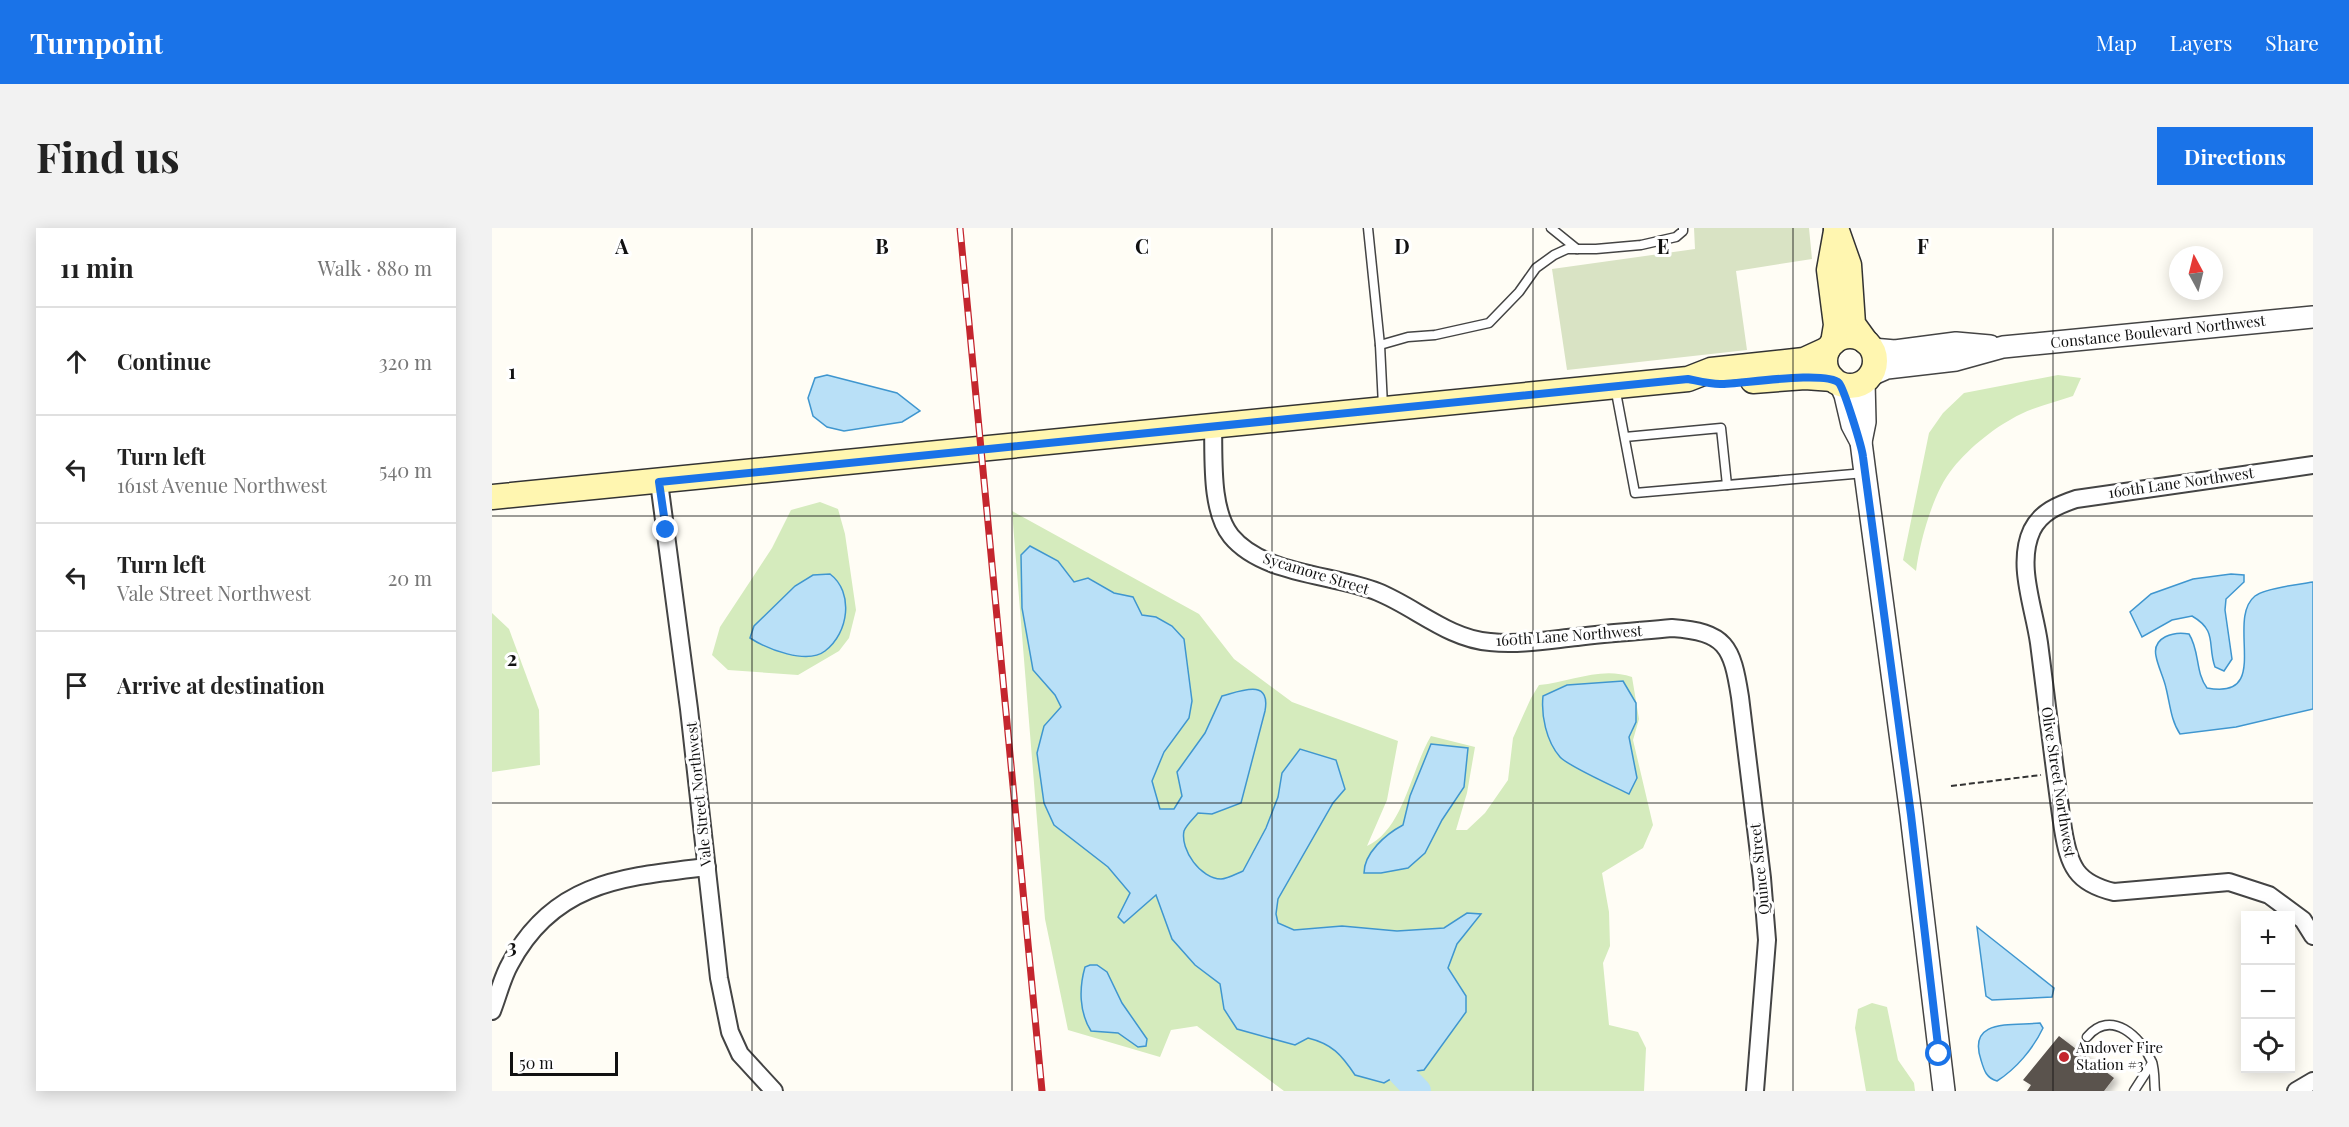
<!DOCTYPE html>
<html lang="en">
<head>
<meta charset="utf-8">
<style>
  :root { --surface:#fff; --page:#f2f2f2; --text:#222; --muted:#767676; --line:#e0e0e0; --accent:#1a73e8 }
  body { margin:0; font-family:"Playfair Display",serif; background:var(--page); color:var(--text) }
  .controls { position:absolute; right:18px; bottom:18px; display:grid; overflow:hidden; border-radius:0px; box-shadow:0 3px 15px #0003 }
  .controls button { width:54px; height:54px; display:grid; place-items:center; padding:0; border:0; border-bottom:2px solid var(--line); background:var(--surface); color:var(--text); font:30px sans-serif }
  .compass { position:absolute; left:1677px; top:18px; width:54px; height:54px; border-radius:50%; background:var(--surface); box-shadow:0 3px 15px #0003; rotate:353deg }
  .scale { position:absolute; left:18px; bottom:15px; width:108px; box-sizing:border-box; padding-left:6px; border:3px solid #111; border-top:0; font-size:16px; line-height:21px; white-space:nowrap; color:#111; -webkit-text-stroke:4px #fff; paint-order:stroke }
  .stop { position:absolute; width:18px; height:18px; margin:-14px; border:4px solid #1a73e8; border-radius:50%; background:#fff }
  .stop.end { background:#1a73e8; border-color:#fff; box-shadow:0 2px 6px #0008 }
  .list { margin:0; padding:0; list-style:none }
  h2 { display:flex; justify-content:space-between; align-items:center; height:78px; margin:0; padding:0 24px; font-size:26px }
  h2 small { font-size:20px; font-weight:400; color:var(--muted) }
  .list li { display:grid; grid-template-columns:39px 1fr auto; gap:18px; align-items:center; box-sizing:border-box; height:108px; padding:0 24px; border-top:2px solid var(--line) }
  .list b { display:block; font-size:22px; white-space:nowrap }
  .list p { margin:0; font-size:20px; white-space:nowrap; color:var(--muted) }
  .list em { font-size:20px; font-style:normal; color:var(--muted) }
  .icon { flex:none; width:33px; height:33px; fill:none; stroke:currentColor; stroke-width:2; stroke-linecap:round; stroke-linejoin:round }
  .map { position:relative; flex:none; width:1821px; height:863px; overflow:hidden; border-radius:0px }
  header { display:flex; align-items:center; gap:36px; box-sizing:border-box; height:84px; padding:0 30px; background:var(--accent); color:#fff }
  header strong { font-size:28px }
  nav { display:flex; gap:33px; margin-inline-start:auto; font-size:21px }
  .intro { display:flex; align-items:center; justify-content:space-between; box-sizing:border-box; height:144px; padding:0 36px }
  h1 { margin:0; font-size:42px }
  .button { padding:15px 27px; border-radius:0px; background:var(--accent); color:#fff; font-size:21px; font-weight:700 }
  main { display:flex; gap:36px; padding:0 36px }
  aside { flex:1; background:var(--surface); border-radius:0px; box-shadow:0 3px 15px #0003 }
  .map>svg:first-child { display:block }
</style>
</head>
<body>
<header>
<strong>Turnpoint</strong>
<nav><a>Map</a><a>Layers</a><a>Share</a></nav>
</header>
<div class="intro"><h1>Find us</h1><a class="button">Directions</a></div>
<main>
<aside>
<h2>11 min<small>Walk · 880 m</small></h2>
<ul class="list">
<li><svg class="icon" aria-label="ahead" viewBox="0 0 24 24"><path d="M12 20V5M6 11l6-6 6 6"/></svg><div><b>Continue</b></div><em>320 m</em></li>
<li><svg class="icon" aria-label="left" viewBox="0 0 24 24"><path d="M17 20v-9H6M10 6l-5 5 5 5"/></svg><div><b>Turn left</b><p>161st Avenue Northwest</p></div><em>540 m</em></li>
<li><svg class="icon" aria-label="left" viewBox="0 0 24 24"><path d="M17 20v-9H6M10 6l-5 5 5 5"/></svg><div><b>Turn left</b><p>Vale Street Northwest</p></div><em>20 m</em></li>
<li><svg class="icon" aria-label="arrive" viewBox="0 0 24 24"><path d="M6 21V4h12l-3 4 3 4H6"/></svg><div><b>Arrive at destination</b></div></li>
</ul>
</aside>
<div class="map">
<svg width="1821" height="863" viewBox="0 0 1821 863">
  <defs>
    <filter id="shadow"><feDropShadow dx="5" dy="3" stdDeviation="3" flood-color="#0004"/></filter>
  </defs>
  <rect width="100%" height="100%" fill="#fffdf5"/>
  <g fill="#d5ebbd">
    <path d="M1566 147 1589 150 1581 168C1564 174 1545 178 1529 186 1504 198 1478 219 1461 240 1441 264 1428 313 1424 343L1411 332 1437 205 1451 185 1472 165Z"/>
    <polygon points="328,274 346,281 353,306 364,382 357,410 347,423 306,447 236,442 220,427 228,399 280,320 299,282"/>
    <path d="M520 283 707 386 742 431 800 474 906 513 895 572 875 618C912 601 919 541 939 508L983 519 975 565 964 602H975L993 585 1016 552 1021 510 1039 470 1047 457C1079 454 1109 438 1140 449L1147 491 1141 512 1161 597 1151 620 1110 645 1117 684 1118 718 1111 735 1117 797 1146 804 1154 820 1152 863H792L705 798 679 802 668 829 576 802 553 691Z"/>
    <polygon points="0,385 17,401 47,482 48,537 0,544"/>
    <polygon points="1380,775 1395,779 1406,832 1422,855 1423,863 1374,863 1363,800 1366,781"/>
  </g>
  <polygon fill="#d9e3c4" points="1202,0 1317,0 1320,31 1244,43 1255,122 1075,142 1060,41 1203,21"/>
  <g fill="#b9e0f7" stroke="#3f96cf" stroke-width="1.5">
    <polygon points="335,147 405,165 428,183 410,194 352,203 335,199 321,188 316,170 323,150"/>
    <path d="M538 318 566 333 582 354 596 350 622 365 641 369 650 387 664 389 680 398 692 411 700 473 697 490 672 524 660 553 668 581H682L690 568 685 544 713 505 730 468C749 463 779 450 773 483L749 575 720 586 706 585C702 590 694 597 692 603 688 622 709 651 729 651 735 651 744 646 751 643L774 600 786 569 790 545 808 521 844 532 853 561 841 575 786 671 784 686 786 695 802 702 850 698 905 703 952 700 975 685 989 686 965 716 956 740 974 768V784L932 842 909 845 892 855 863 847C849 826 840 816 816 810L803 817 745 801 732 781 728 756 703 737 680 711 664 667 632 695 626 689 638 665 616 639 562 597 552 575 545 525 552 498 569 479 563 467 541 442 530 380 529 327Z"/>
    <path d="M338 346C362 364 357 405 333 423 315 437 275 421 258 410L262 398 303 358 321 347Z"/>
    <path d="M1739 346 1752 347V354L1734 371 1733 382 1740 431 1732 443 1723 439C1715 417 1726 403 1700 388L1680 392 1650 409 1638 384 1659 366 1701 351Z"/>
    <path d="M1821 354V481L1744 499 1688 506C1679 493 1678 476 1674 460 1672 450 1666 439 1664 428 1660 409 1682 403 1697 406 1708 423 1703 444 1715 460 1781 473 1733 392 1763 368 1773 360 1808 356 1821 354Z"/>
    <path d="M1131 453 1144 475V494L1137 509 1145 550 1137 566C1123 559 1076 538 1068 529 1054 513 1049 487 1051 468L1075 457Z"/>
    <path d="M939 516 976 520 972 559 950 592 933 625 916 640 889 645H872C872 625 894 606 911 597L918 568Z"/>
    <polygon points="1485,699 1562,760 1560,769 1500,772 1494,768"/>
    <path d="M598 737H605L615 744 630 775 655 811 654 818 646 819 626 805 599 803C587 784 587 760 593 739Z"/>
    <path d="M1548 795 1551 800C1541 821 1524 841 1505 853 1494 850 1492 842 1489 832 1475 790 1520 798 1548 795Z"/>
  </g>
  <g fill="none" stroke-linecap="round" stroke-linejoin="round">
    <polyline stroke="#b9e0f7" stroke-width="26" points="909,845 926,863"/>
  </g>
  <polygon fill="#5a524d" filter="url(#shadow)" points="1567,808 1622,850 1612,863 1535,863 1539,857 1531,852"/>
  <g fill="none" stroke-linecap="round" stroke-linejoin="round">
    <g stroke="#444" stroke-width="11">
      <g id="service">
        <polyline points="876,0 888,117 891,178"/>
        <polyline points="1059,0 1085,21"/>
        <polyline points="888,117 916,109 943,107 997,95 1027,64 1044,40 1062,27 1075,21 1104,21 1149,17 1184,9 1191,3 1191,0"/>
        <polyline points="1123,159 1143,265 1373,245"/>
        <polyline points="1133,209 1229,200 1235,257"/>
        <path d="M1595 809C1619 780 1649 809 1660 834 1663 843 1662 854 1663 863"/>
        <polyline points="1642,863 1660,835"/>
      </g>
    </g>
    <g stroke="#444" stroke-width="20">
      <g id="minor">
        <path d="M721 197C722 229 718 282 739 308 771 347 841 346 886 364 923 379 957 411 998 414 1027 417 1056 412 1085 409 1116 405 1148 403 1180 400 1234 404 1240 418 1248 469L1270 650 1275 712 1263 863"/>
        <path d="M1821 237 1584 271C1566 277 1549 284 1540 302 1524 336 1542 379 1547 415 1555 477 1562 539 1571 601 1577 638 1584 655 1622 664L1737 654 1777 667 1811 692 1821 708"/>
        <polyline points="167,254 197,481 227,750 238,804 248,826 282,863"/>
        <path d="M0 783C6 768 10 750 18 736 62 653 132 649 215 639"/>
        <polyline points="1804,863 1821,853"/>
      </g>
    </g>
    <g stroke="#444" stroke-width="24">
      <g id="tertiary">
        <polyline points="1380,121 1403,123 1464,115 1498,118"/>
        <polyline points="1379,147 1395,140 1464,132 1511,119 1821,89"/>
        <polyline points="1348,156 1353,167 1360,197 1369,214 1373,245 1419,587 1452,863"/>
        <polyline points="1369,214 1373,194 1372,153"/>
      </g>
    </g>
    <g stroke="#333" stroke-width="27">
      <g id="secondary">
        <polyline points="1344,0 1357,37 1361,96 1374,114"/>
        <circle cx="1358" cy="133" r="25"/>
        <polyline points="1341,115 1344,97 1337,42 1344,3"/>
        <polyline points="1261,153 1313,149 1341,151"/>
        <polyline points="0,269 1196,151 1219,142 1312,132 1336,121"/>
      </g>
    </g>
    <polyline stroke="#333" stroke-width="2" stroke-dasharray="6 3" stroke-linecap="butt" points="1459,558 1549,547"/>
    <use href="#service" stroke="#fff" stroke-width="8"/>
    <use href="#minor" stroke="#fff" stroke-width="16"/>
    <use href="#tertiary" stroke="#fff" stroke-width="21"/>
    <use href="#secondary" stroke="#fff6b0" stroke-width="24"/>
    <g stroke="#c4262e" stroke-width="7">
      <polyline id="rail" points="468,0 550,863"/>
    </g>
    <use href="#rail" stroke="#fff" stroke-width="4.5" stroke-dasharray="14" stroke-linecap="butt"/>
  </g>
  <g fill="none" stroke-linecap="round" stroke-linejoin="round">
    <path stroke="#1a73e8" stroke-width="8" d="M174 302 167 254 1196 151C1206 153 1218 156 1228 156 1249 156 1334 142 1347 155 1352 161 1370 219 1371 229L1419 587 1447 826"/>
  </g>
  <path fill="none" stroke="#111" stroke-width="1.5" stroke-opacity="0.55" d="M260 0V863M520 0V863M780 0V863M1041 0V863M1301 0V863M1561 0V863M0 288H1821M0 575H1821"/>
  <circle fill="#c4262e" stroke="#fff" stroke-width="2" cx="1572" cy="829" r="6"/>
  <g text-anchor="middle" stroke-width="6" stroke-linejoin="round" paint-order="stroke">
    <g font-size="15" fill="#111" stroke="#fff">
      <text transform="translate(1666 104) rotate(-6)" y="5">Constance Boulevard Northwest</text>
      <text transform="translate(1689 255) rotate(-8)" y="5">160th Lane Northwest</text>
      <text transform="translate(824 346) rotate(17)" y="5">Sycamore Street</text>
      <text transform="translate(1077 408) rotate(-4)" y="5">160th Lane Northwest</text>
      <text transform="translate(1566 554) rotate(81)" y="5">Olive Street Northwest</text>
      <text transform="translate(207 566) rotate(-96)" y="5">Vale Street Northwest</text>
      <text transform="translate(1268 641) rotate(-96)" y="5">Quince Street</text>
    </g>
    <g font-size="15" fill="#111" stroke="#fff" text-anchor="start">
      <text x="1584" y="825">Andover Fire<tspan x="1584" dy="17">Station #3</tspan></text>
    </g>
  </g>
  <g font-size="20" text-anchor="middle" font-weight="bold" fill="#111" stroke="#fff" stroke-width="6" stroke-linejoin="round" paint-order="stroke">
    <text x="130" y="26">A</text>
    <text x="390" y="26">B</text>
    <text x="650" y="26">C</text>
    <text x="910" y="26">D</text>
    <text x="1171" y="26">E</text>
    <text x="1431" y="26">F</text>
    <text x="20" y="151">1</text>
    <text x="20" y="438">2</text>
    <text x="20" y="726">3</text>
  </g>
</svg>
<div class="controls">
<button>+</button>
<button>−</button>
<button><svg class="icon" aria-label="locate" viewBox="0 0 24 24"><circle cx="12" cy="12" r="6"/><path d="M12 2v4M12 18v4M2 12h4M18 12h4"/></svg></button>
</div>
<svg class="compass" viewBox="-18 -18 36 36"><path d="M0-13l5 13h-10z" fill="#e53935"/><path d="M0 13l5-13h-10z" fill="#767676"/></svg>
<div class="scale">50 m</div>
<div class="stop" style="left:1447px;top:826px"></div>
<div class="stop end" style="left:174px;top:302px"></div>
</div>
</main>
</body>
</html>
